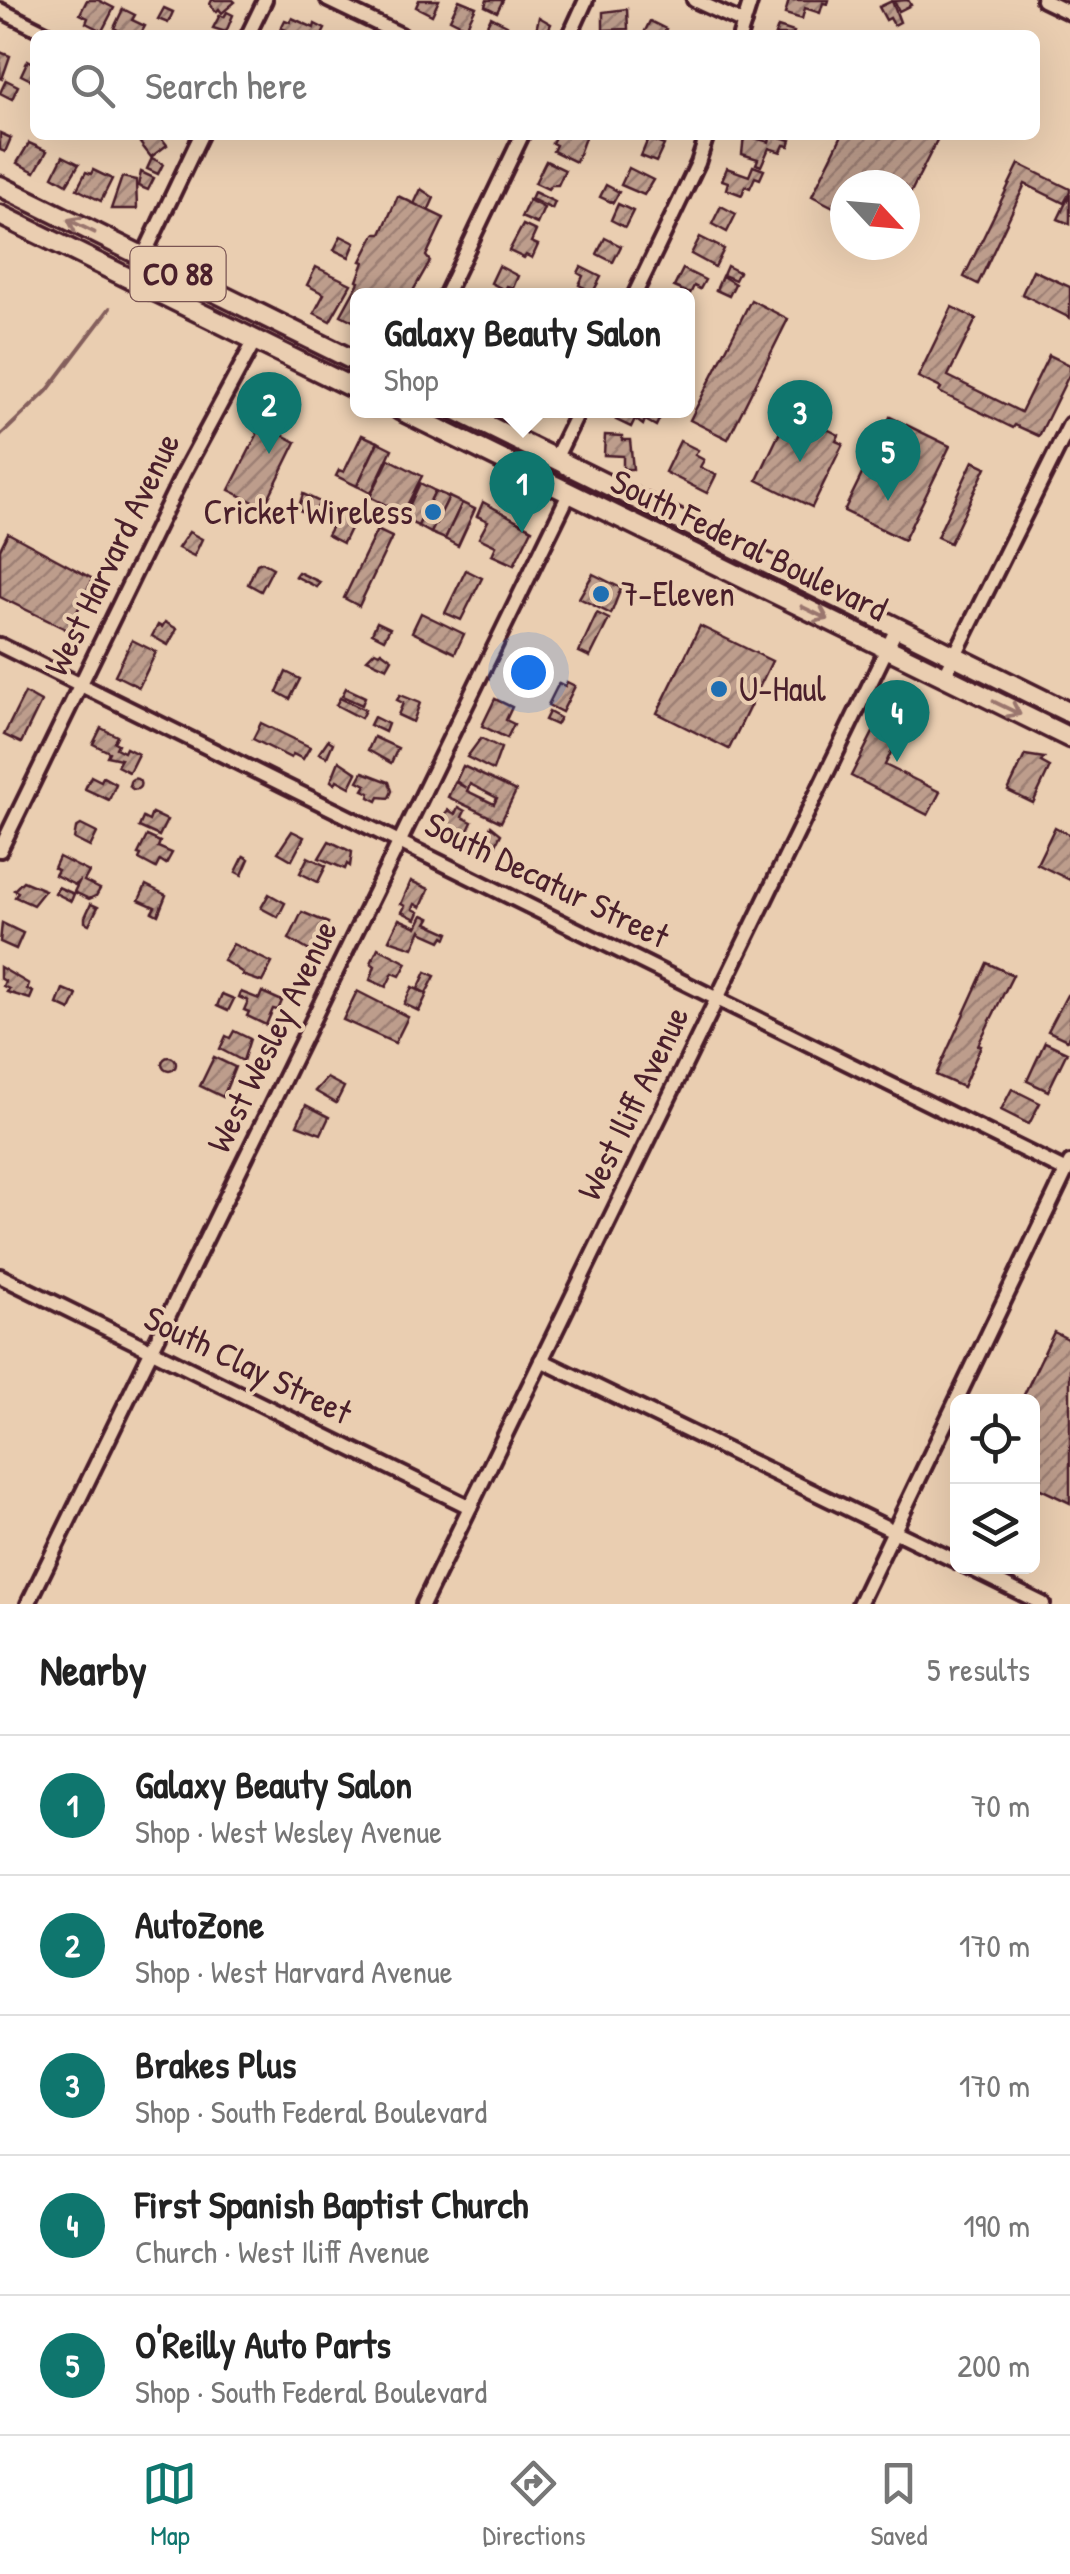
<!DOCTYPE html>
<html lang="en">
<head>
<meta charset="utf-8">
<style>
  :root { --surface:#fff; --page:#f2f2f2; --text:#222; --muted:#767676; --line:#e0e0e0; --accent:#0f766e }
  body { margin:0; font-family:"Patrick Hand",sans-serif; background:var(--page); color:var(--text) }
  .controls { position:absolute; right:30px; bottom:30px; display:grid; overflow:hidden; border-radius:15px; box-shadow:0 10px 40px #0002 }
  .controls button { width:90px; height:90px; display:grid; place-items:center; padding:0; border:0; border-bottom:2px solid var(--line); background:var(--surface); color:var(--text); font:50px sans-serif }
  .compass { position:absolute; left:830px; top:170px; width:90px; height:90px; border-radius:50%; background:var(--surface); box-shadow:0 10px 40px #0002; rotate:116deg }
  .you { position:absolute; left:528px; top:672px; width:35px; height:35px; margin:-25px; border:8px solid #fff; border-radius:50%; background:#1a73e8; box-shadow:0 0 0 15px #1a73e833 }
  .badge { display:grid; place-items:center; width:65px; height:65px; border-radius:50%; background:var(--accent); color:#fff; font-size:32px; font-weight:700 }
  .pin { position:absolute; translate:-50% -82px; filter:drop-shadow(0 2px 5px #0008) }
  .pin::after { content:''; position:absolute; top:52px; width:35px; height:30px; background:inherit; clip-path:polygon(0 0,100% 0,50% 100%) }
  .popup { position:absolute; left:350px; top:288px; width:345px; height:130px; box-sizing:border-box; display:grid; place-content:center; border-radius:15px; background:var(--surface); filter:drop-shadow(0 2px 8px #0005); font-size:32px; white-space:nowrap; color:var(--muted) }
  .popup b { font-size:38px; color:var(--text) }
  .popup::after { content:''; position:absolute; left:50%; top:100%; margin-left:-20px; border:20px solid transparent; border-top-color:var(--surface) }
  .list { margin:0; padding:0; list-style:none }
  h2 { display:flex; justify-content:space-between; align-items:center; height:130px; margin:0; padding:0 40px; font-size:42px }
  h2 small { font-size:32px; font-weight:400; color:var(--muted) }
  .list li { display:grid; grid-template-columns:65px 1fr auto; gap:30px; align-items:center; box-sizing:border-box; height:140px; padding:0 40px; border-top:2px solid var(--line) }
  .list b { display:block; font-size:38px; white-space:nowrap }
  .list p { margin:0; font-size:32px; white-space:nowrap; color:var(--muted) }
  .list em { font-size:32px; font-style:normal; color:var(--muted) }
  .icon { flex:none; width:55px; height:55px; fill:none; stroke:currentColor; stroke-width:2; stroke-linecap:round; stroke-linejoin:round }
  .map { position:relative; flex:none; width:1070px; height:1604px; overflow:hidden }
  .search { position:absolute; background:var(--surface); box-shadow:0 10px 40px #0002; left:30px; right:30px; top:30px; height:110px; display:flex; align-items:center; gap:25px; box-sizing:border-box; padding:0 35px; border-radius:15px; color:var(--muted); font-size:38px }
  .sheet { height:830px; background:var(--surface) }
  nav { display:flex; justify-content:space-around; align-items:center; box-sizing:border-box; height:140px; border-top:2px solid var(--line); background:var(--surface); font-size:28px; color:var(--muted) }
  nav a { display:grid; justify-items:center; gap:5px }
  nav .on { color:var(--accent) }
  .map>svg:first-child { display:block }
</style>
</head>
<body>
<div class="map">
<svg width="1070" height="1604" viewBox="0 0 1070 1604">
  <defs>
    <pattern id="building-hatch" width="6" height="6" patternUnits="userSpaceOnUse" patternTransform="scale(2.5)"><rect width="6" height="6" fill="#bd9d8c"/><path d="M-1 1l2-2M0 6l6-6M5 7l2-2" fill="none" stroke="#9c7f73"/></pattern>
  </defs>
  <rect width="100%" height="100%" fill="#eaceb1"/>
  <filter id="ink" filterUnits="userSpaceOnUse"><feTurbulence type="fractalNoise" baseFrequency=".01" numOctaves="2"/><feDisplacementMap in="SourceGraphic" scale="20" xChannelSelector="R" yChannelSelector="G"/><feConvolveMatrix kernelMatrix="1 2 1 2 8 2 1 2 1" color-interpolation-filters="sRGB"/></filter>
  <g filter="url(#ink)">
    <g fill="none" stroke-linecap="round" stroke-linejoin="round">
      <polyline stroke="#845f5c" stroke-width="4" points="0,436 47,391 110,308"/>
    </g>
    <g fill="url(#building-hatch)" stroke="#4a1f2b" stroke-width="2.5" fill-rule="evenodd">
      <polygon points="87,0 98,0 114,8 102,31 86,23 88,18 80,14"/>
      <polygon points="212,0 233,0 235,2 222,13 219,9 216,12 210,4"/>
      <polygon points="419,0 439,0 432,15 416,7"/>
      <polygon points="459,0 476,7 466,27 450,19"/>
      <polygon points="487,0 503,0 497,12 485,6"/>
      <polygon points="789,0 829,0 828,4 823,3 820,13 805,8 802,19 785,14"/>
      <polygon points="908,0 911,5 899,11 894,1"/>
      <polygon points="892,1 900,22 894,25 890,18 886,20 879,7"/>
      <polygon points="164,8 173,12 168,23 158,19"/>
      <polygon points="123,9 135,15 132,20 145,26 140,35 120,35 122,32 114,28"/>
      <polygon points="627,9 628,29 603,30 603,12"/>
      <polygon points="227,12 233,15 226,32 213,28 220,15 224,17"/>
      <polygon points="491,17 507,25 503,35 483,33"/>
      <polygon points="539,17 551,24 546,35 535,35"/>
      <polygon points="292,18 314,28 315,24 325,29 322,35 284,35 286,30 281,28 285,20 290,22"/>
      <polygon points="650,21 666,29 663,35 643,35"/>
      <polygon points="778,27 794,32 793,35 775,35"/>
      <polygon points="0,52 10,56 2,79 0,78"/>
      <polygon points="28,60 35,64 35,82 21,75"/>
      <polygon points="6,80 18,86 12,99 0,93"/>
      <polygon points="0,133 11,138 5,152 0,150"/>
      <polygon points="149,135 159,135 167,145 151,157 140,143"/>
      <polygon points="556,135 586,135 576,162 553,151 556,145 552,143"/>
      <polygon points="744,135 769,142 771,135 791,140 789,146 784,145 781,152 769,148 761,166 756,164 758,159 742,154"/>
      <polygon points="842,135 932,135 938,138 905,204 905,185 845,185 845,213 812,196"/>
      <polygon points="648,139 664,145 656,162 641,156"/>
      <polygon points="29,143 47,151 35,172 17,163"/>
      <polygon points="63,156 79,164 67,184 53,176"/>
      <polygon points="152,158 163,164 158,174 147,169"/>
      <polygon points="546,161 565,170 558,185 551,185 548,189 535,183"/>
      <polygon points="1019,164 1070,189 1070,192 1064,203 1025,184 978,284 964,277"/>
      <polygon points="753,166 764,170 760,179 755,177 750,188 745,186 742,195 726,189 728,182 722,180 727,168 749,176"/>
      <polygon points="629,168 653,180 644,195 621,185"/>
      <polygon points="93,170 112,179 101,201 77,189 86,172 91,174"/>
      <polygon points="141,172 154,178 148,190 138,186"/>
      <polygon points="122,177 136,180 137,209 111,209"/>
      <polygon points="606,185 619,192 613,203 600,197"/>
      <polygon points="421,189 434,198 428,211 414,204"/>
      <polygon points="534,192 555,202 552,209 531,199"/>
      <polygon points="1070,194 1070,224 1058,219"/>
      <polygon points="398,196 444,218 426,256 430,261 410,296 357,296 357,323 341,315 359,282 357,281 364,262 361,261 375,234 381,234"/>
      <polygon points="529,200 544,208 537,224 521,217"/>
      <polygon points="618,204 633,211 625,227 611,220"/>
      <polygon points="721,206 736,214 727,232 712,224"/>
      <polygon points="523,225 536,231 531,242 538,245 532,258 526,255 524,258 509,251"/>
      <polygon points="341,236 355,243 349,257 334,250"/>
      <polygon points="700,237 724,249 715,267 691,254"/>
      <polygon points="605,238 621,246 613,262 597,254"/>
      <polygon points="499,266 518,276 513,288 507,286 505,290 491,283"/>
      <polygon points="727,266 739,272 735,280 723,275"/>
      <polygon points="316,267 351,284 330,321 314,313 324,294 307,285"/>
      <polygon points="581,267 601,277 593,292 579,285 583,276 578,273"/>
      <polygon points="683,269 705,280 700,289 694,286 690,294 674,287"/>
      <polygon points="1033,270 1070,287 1070,318 1022,294"/>
      <polygon points="722,276 735,284 729,296 716,290"/>
      <polygon points="751,300 788,319 728,439 690,420"/>
      <polygon points="952,307 976,319 948,376 1021,412 1049,355 1070,365 1070,373 1039,436 1015,425 1013,428 939,392 941,388 918,377"/>
      <polygon points="621,410 661,410 663,411 656,426 645,420 643,425 635,419 631,427 616,420"/>
      <polygon points="790,411 839,435 836,441 843,444 812,507 757,480"/>
      <polygon points="890,417 950,446 904,540 844,511"/>
      <polygon points="252,420 296,442 264,507 229,490 257,435"/>
      <polygon points="362,435 378,442 357,486 336,476 339,470 344,472"/>
      <polygon points="605,435 622,436 622,440 630,440 633,469 623,469 623,456 604,455"/>
      <polygon points="680,441 698,450 695,455 704,460 700,467 716,475 707,493 665,472"/>
      <polygon points="378,442 392,449 371,493 357,486"/>
      <polygon points="389,459 422,476 403,513 370,497"/>
      <polygon points="973,461 986,467 950,543 937,537"/>
      <polygon points="420,483 435,491 418,526 403,519"/>
      <polygon points="435,491 449,497 431,533 418,526"/>
      <polygon points="303,494 320,502 312,518 298,509"/>
      <polygon points="449,497 462,503 445,539 431,533"/>
      <polygon points="483,502 532,529 514,565 492,555 496,546 479,538 488,521 477,516"/>
      <polygon points="462,503 475,509 458,546 445,539"/>
      <polygon points="336,509 355,518 343,543 327,535 333,524 329,522"/>
      <polygon points="377,530 392,537 359,606 344,598"/>
      <polygon points="189,532 202,539 194,556 178,548"/>
      <polygon points="8,533 93,579 68,630 0,597 0,549"/>
      <polygon points="262,562 273,568 261,591 248,584 257,564"/>
      <polygon points="466,570 482,578 461,620 445,613"/>
      <polygon points="298,572 320,582 317,587 295,576"/>
      <polygon points="593,574 621,588 611,614 579,598"/>
      <polygon points="421,613 464,634 455,653 412,632"/>
      <polygon points="597,613 609,619 590,657 579,652"/>
      <polygon points="165,622 177,629 168,645 152,636 158,625 162,627"/>
      <polygon points="377,622 390,628 384,639 372,633"/>
      <polygon points="700,626 772,661 729,749 657,713"/>
      <polygon points="132,640 156,652 139,687 115,675"/>
      <polygon points="375,651 379,653 381,651 392,659 387,668 367,659"/>
      <polygon points="521,668 532,673 534,669 542,673 533,691 514,682"/>
      <polygon points="286,672 300,679 290,699 277,692"/>
      <polygon points="567,682 575,686 562,712 548,705 559,683 565,686"/>
      <polygon points="346,688 365,697 362,705 342,696"/>
      <polygon points="25,693 41,702 21,743 4,735"/>
      <polygon points="400,695 420,703 413,722 398,715 403,703 397,700"/>
      <polygon points="340,698 365,710 361,718 336,705"/>
      <polygon points="495,699 512,707 506,720 514,724 507,738 482,726"/>
      <polygon points="884,711 906,722 885,765 940,792 928,815 851,776"/>
      <polygon points="549,712 560,718 556,725 545,720"/>
      <polygon points="374,717 388,724 385,732 370,725"/>
      <polygon points="261,723 310,747 303,759 293,754 291,758 253,739"/>
      <polygon points="101,728 117,736 114,742 118,744 116,748 124,752 126,748 138,754 129,772 117,766 121,759 107,756 109,752 93,744"/>
      <polygon points="374,737 398,748 391,763 368,750"/>
      <polygon points="481,738 501,748 493,770 467,757"/>
      <polygon points="328,740 333,743 327,757 319,753"/>
      <polygon points="1025,755 1044,758 1041,762 1050,767 1033,803 1008,791"/>
      <polygon points="339,761 357,773 350,787 337,780 335,784 331,781"/>
      <path d="M463 766 516 791 501 822 448 797 455 782 466 788 456 781ZM470 784 497 798 494 804 467 791Z"/>
      <polygon points="363,772 389,782 392,791 389,798 379,797 377,801 369,797 370,793 363,790 366,785 358,781"/>
      <polygon points="91,776 101,781 103,777 116,784 109,800 85,789"/>
      <circle cx="135" cy="784" r="5.5"/>
      <polygon points="458,807 465,811 462,817 472,822 464,839 440,827 443,816 448,810 455,814"/>
      <polygon points="152,813 167,820 159,836 139,827 143,818 149,821"/>
      <polygon points="81,825 97,833 90,847 74,839 76,828"/>
      <polygon points="491,826 501,834 492,852 481,847"/>
      <polygon points="1055,827 1070,835 1070,880 1037,864"/>
      <polygon points="292,831 304,837 292,860 278,852"/>
      <polygon points="147,836 160,842 158,847 172,853 166,864 160,860 156,868 139,859 141,855 138,854"/>
      <polygon points="329,841 352,852 350,866 347,864 345,869 319,858"/>
      <polygon points="244,856 249,859 242,875 236,872"/>
      <polygon points="59,857 89,872 84,881 100,889 96,896 89,899 74,892 80,880 75,885 55,875 58,870 54,868"/>
      <polygon points="308,857 326,866 318,882 300,873"/>
      <polygon points="23,881 45,890 33,905 15,897 18,892 14,890"/>
      <polygon points="411,881 429,889 421,907 415,904 413,909 419,912 416,919 402,912 405,906 401,904"/>
      <polygon points="146,885 166,895 158,915 152,912 155,907 139,900"/>
      <polygon points="58,887 74,894 71,901 55,893"/>
      <polygon points="269,894 285,903 278,917 261,908"/>
      <polygon points="91,904 98,907 89,924 85,922 85,917"/>
      <polygon points="302,912 328,923 313,953 289,939"/>
      <polygon points="423,915 430,918 427,923 449,933 447,938 444,936 441,941 423,933 421,930 413,948 389,940 399,919 417,927"/>
      <polygon points="2,923 23,933 16,949 0,942"/>
      <polygon points="233,944 272,963 262,982 242,975 243,973 223,960"/>
      <polygon points="378,948 407,963 400,976 393,973 386,987 370,980 375,966 371,963"/>
      <polygon points="987,963 1013,975 978,1045 981,1046 963,1087 936,1075"/>
      <polygon points="0,967 29,984 27,989 33,992 30,999 7,992 9,989 3,986 5,981 0,978"/>
      <polygon points="426,972 435,976 426,993 418,989"/>
      <polygon points="412,987 427,994 419,1011 404,1004"/>
      <polygon points="63,989 77,995 70,1010 57,1004"/>
      <polygon points="357,991 408,1017 395,1043 343,1020"/>
      <polygon points="241,992 259,999 262,992 282,1001 278,1010 273,1009 266,1025 247,1016 249,1012 244,1010 248,1001 239,997"/>
      <polygon points="222,994 234,999 228,1011 217,1006"/>
      <polygon points="1067,995 1070,996 1070,1034 1067,1040 1048,1031"/>
      <polygon points="234,1031 250,1039 243,1061 220,1049 226,1036 230,1038"/>
      <polygon points="1045,1042 1067,1052 1048,1091 1027,1081"/>
      <polygon points="214,1057 235,1067 223,1097 200,1086"/>
      <circle cx="169" cy="1064" r="7"/>
      <polygon points="327,1078 344,1087 336,1103 315,1091"/>
      <polygon points="1012,1089 1040,1103 1029,1124 1001,1110"/>
      <polygon points="306,1105 329,1117 321,1134 297,1125"/>
      <polygon points="1054,1332 1070,1340 1070,1503 1032,1485 1032,1401 1021,1401"/>
    </g>
    <g fill="none" stroke-linecap="round" stroke-linejoin="round">
      <g stroke="#4a1f2b" stroke-width="20">
        <g id="minor">
          <polyline points="328,0 401,35"/>
          <polyline points="694,0 744,23"/>
          <polyline points="1043,0 1070,13"/>
          <polyline points="0,10 50,35"/>
          <polyline points="248,35 265,0"/>
          <polyline points="570,35 586,0"/>
          <polyline points="740,35 751,0"/>
          <polyline points="143,257 201,135"/>
          <polyline points="445,296 522,135"/>
          <polyline points="634,296 698,163 707,135"/>
          <polyline points="555,459 579,410"/>
          <polyline points="0,645 1066,1171"/>
          <polyline points="944,677 1070,424"/>
          <polyline points="0,850 183,474 255,340"/>
          <polyline points="0,1276 470,1507"/>
          <polyline points="541,1360 958,1562"/>
          <polyline points="966,1566 1043,1604"/>
          <polyline points="28,1604 569,494"/>
          <polyline points="423,1604 897,628"/>
          <polyline points="859,1604 1070,1163"/>
        </g>
      </g>
      <g stroke="#4a1f2b" stroke-width="25">
        <g id="major">
          <polyline points="0,186 357,362"/>
          <polyline points="0,215 357,390"/>
          <polyline points="400,410 1070,738"/>
          <polyline points="456,410 1070,713"/>
        </g>
      </g>
      <use href="#minor" stroke="#eaceb1" stroke-width="12"/>
      <use href="#major" stroke="#eaceb1" stroke-width="18"/>
    </g>
    <defs><path id="oneway-shaft" d="M-6 0H5M1.5-3L5.5 0L1.5 3" fill="none" stroke-width="1.6" stroke-linecap="round" stroke-linejoin="round" transform="scale(2.5)"/></defs>
    <g stroke="#9a766e">
      <use href="#oneway-shaft" transform="translate(81 226) rotate(-154)"/>
      <use href="#oneway-shaft" transform="translate(815 613) rotate(26)"/>
      <use href="#oneway-shaft" transform="translate(1007 708) rotate(26)"/>
    </g>
  </g>
  <g fill="#1f6fb2" stroke="#eaceb1" stroke-width="4">
    <circle cx="433" cy="512" r="10"/>
    <circle cx="601" cy="594" r="10"/>
    <circle cx="719" cy="689" r="10"/>
  </g>
  <g text-anchor="middle" stroke-width="8" stroke-linejoin="round" paint-order="stroke">
    <rect fill="#eaceb1" stroke="#7a5453" stroke-width="2.5" x="130.5" y="247" width="95" height="54" rx="8"/>
    <g font-size="32" font-weight="bold" fill="#4a1f2b">
      <text x="178" y="285">CO 88</text>
    </g>
    <g font-size="35" fill="#4a1f2b" stroke="#eaceb1" text-anchor="start">
      <text x="413" y="524" text-anchor="end">Cricket Wireless</text>
      <text x="621" y="606">7-Eleven</text>
      <text x="739" y="701">U-Haul</text>
    </g>
    <g font-size="35" fill="#4a1f2b" stroke="#eaceb1">
      <text transform="translate(749 545) rotate(26)" y="12">South Federal Boulevard</text>
      <text transform="translate(112 554) rotate(-64)" y="12">West Harvard Avenue</text>
      <text transform="translate(547 880) rotate(26)" y="12">South Decatur Street</text>
      <text transform="translate(272 1036) rotate(-64)" y="12">West Wesley Avenue</text>
      <text transform="translate(633 1103) rotate(-64)" y="12">West Iliff Avenue</text>
      <text transform="translate(248 1365) rotate(26)" y="12">South Clay Street</text>
    </g>
  </g>
</svg>
<div class="controls">
<button><svg class="icon" aria-label="locate" viewBox="0 0 24 24"><circle cx="12" cy="12" r="6"/><path d="M12 2v4M12 18v4M2 12h4M18 12h4"/></svg></button>
<button><svg class="icon" aria-label="layers" viewBox="0 0 24 24"><path d="M12 4l9 5-9 5-9-5zM3 14l9 5 9-5"/></svg></button>
</div>
<svg class="compass" viewBox="-18 -18 36 36"><path d="M0-13l5 13h-10z" fill="#e53935"/><path d="M0 13l5-13h-10z" fill="#767676"/></svg>
<div class="you"></div>
<div class="pin badge" style="left:522px;top:533px">1</div>
<div class="popup"><b>Galaxy Beauty Salon</b>Shop</div>
<div class="pin badge" style="left:269px;top:454px">2</div>
<div class="pin badge" style="left:800px;top:462px">3</div>
<div class="pin badge" style="left:897px;top:762px">4</div>
<div class="pin badge" style="left:888px;top:501px">5</div>
<div class="search"><svg class="icon" aria-label="search" viewBox="0 0 24 24"><circle cx="10" cy="10" r="6"/><path d="M15 15l6 6"/></svg>Search here</div>
</div>
<section class="sheet">
<h2>Nearby<small>5 results</small></h2>
<ul class="list">
<li><span class="badge">1</span><div><b>Galaxy Beauty Salon</b><p>Shop · West Wesley Avenue</p></div><em>70 m</em></li>
<li><span class="badge">2</span><div><b>AutoZone</b><p>Shop · West Harvard Avenue</p></div><em>170 m</em></li>
<li><span class="badge">3</span><div><b>Brakes Plus</b><p>Shop · South Federal Boulevard</p></div><em>170 m</em></li>
<li><span class="badge">4</span><div><b>First Spanish Baptist Church</b><p>Church · West Iliff Avenue</p></div><em>190 m</em></li>
<li><span class="badge">5</span><div><b>O'Reilly Auto Parts</b><p>Shop · South Federal Boulevard</p></div><em>200 m</em></li>
</ul>
</section>
<nav>
<a class="on"><svg class="icon" aria-label="map" viewBox="0 0 24 24"><path d="M3 6l6-2 6 2 6-2v14l-6 2-6-2-6 2zM9 4v14M15 6v14"/></svg>Map</a>
<a><svg class="icon" aria-label="directions" viewBox="0 0 24 24"><path d="M12 3l9 9-9 9-9-9zM9 14v-3h6M13 9l2 2-2 2"/></svg>Directions</a>
<a><svg class="icon" aria-label="saved" viewBox="0 0 24 24"><path d="M7 4h10v16l-5-4-5 4z"/></svg>Saved</a>
</nav>
</body>
</html>
